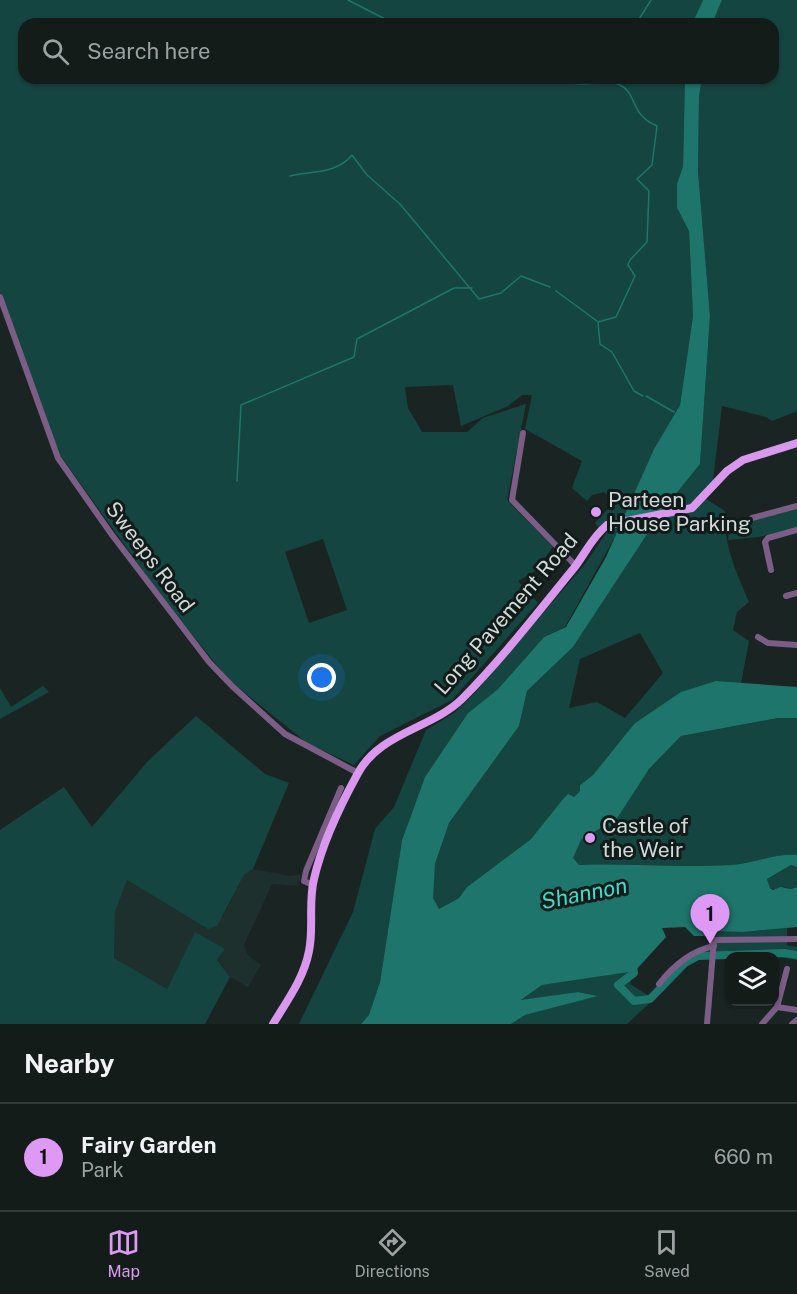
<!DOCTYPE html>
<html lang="en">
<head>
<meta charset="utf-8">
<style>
  :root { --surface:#141c1a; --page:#1d2523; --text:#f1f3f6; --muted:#9da1a2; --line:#333a39; --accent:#dd99f3 }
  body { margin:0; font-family:"Public Sans",sans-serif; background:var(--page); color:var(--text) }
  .controls { position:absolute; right:18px; bottom:18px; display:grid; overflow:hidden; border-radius:12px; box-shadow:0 2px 4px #0004 }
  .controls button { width:54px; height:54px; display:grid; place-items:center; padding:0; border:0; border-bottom:2px solid var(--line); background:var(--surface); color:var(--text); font:30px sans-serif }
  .you { position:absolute; left:322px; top:678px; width:21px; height:21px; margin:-15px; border:4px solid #fff; border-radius:50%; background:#1a73e8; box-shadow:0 0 0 9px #1a73e833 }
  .badge { display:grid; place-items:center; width:39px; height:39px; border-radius:50%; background:var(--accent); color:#111; font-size:20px; font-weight:700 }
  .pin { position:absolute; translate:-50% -50px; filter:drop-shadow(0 2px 3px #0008) }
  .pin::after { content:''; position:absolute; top:32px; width:21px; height:18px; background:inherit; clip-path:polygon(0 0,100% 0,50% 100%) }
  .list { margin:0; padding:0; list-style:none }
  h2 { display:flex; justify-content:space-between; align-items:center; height:78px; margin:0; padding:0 24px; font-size:26px }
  h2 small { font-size:20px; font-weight:400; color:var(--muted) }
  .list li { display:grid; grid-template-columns:39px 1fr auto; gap:18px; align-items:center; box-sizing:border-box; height:108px; padding:0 24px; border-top:2px solid var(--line) }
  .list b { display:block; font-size:22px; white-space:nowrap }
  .list p { margin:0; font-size:20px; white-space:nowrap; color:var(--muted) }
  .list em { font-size:20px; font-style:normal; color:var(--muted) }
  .icon { flex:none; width:33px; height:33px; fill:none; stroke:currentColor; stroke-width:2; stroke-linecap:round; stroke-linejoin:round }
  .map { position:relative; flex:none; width:797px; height:1024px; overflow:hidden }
  .search { position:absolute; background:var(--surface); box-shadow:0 2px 4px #0004; left:18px; right:18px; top:18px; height:66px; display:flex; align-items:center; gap:15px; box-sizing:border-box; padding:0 21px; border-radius:18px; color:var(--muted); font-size:22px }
  .sheet { height:186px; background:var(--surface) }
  nav { display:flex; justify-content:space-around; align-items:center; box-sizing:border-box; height:84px; border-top:2px solid var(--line); background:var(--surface); font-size:16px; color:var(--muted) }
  nav a { display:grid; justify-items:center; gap:3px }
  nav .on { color:var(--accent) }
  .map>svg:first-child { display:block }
</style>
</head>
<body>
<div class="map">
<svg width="797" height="1024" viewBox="0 0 797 1024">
  <rect width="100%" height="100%" fill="#1a2523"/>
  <polygon fill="#1d302d" points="253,869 290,876 301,874 298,886 272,884 244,945 248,955 261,965 248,987 230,977 217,960 225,949 195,933 167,989 114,958 115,912 127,880 208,929 222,918 244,875"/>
  <g fill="#154540" fill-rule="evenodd">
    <path d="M0 0H703L692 24H24V78H685L683 166 677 184V208L689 231 693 316 680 405 654 449 624 519 607 521 598 527 595 523 614 502 604 492 592 495 587 501 572 488 582 461 525 429 532 395H522L508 406 461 426 453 385 405 387 408 408 422 432H467L483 418 526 404 507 500 553 547 535 571 518 581 538 603 452 700 380 736 354 765 307 743 229 680 165 601 59 454 0 292ZM323 539 347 610 309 623 285 552Z"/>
    <path d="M722 0H797V411L772 421 766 417 722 406 713 480 703 497 725 511C723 544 736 571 749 602L737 612 733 630 749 641 741 684 716 681 634 724 593 775 580 785V791L574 797 563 799 531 839 467 887 459 898 439 909 432 898 435 864 449 823 519 726 527 691 573 647 663 510 700 464 710 316 698 171 699 97 702 78H773V24H712ZM640 633 663 673 625 718 597 702 569 708 580 659Z"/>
    <polygon points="797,509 797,528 759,537 728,540 731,521 751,521"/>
    <polygon points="622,524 565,627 544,637 498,689 468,713 425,777 402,840 380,982 369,1016 361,1024 299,1024 353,912 375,829 394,807 426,730 454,713 474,694 585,564 609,529"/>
    <polygon points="43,686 49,692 0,719 0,688 11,707"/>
    <polygon points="196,716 265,774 289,783 253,869 244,875 217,926 208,929 127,880 115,912 114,958 167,989 195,932 225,949 217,960 230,977 205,1024 0,1024 0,830 64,787 92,827 148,761"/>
    <path d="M778 718H797V855C775 853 752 864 730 865 679 868 628 863 579 865L572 858 581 840 614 819 649 769 681 736Z"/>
    <polygon points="791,865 797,867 797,887 791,889 784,887 778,890 770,888 767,879"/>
    <polygon points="787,928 787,945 797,947 797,960 774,956 709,959 711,948 706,931 744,932"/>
    <polygon points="634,970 630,984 654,999 627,1024 511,1024 525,1015 597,996 578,992 520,1001 542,985"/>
  </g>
  <g fill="#1e756b">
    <polygon points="703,0 722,0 712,24 692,24"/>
    <path d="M685 78H702L699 97 698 171 710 316 700 464 663 510 573 647 527 691 519 726 449 823 435 864 433 898 439 909 459 898 467 887 531 839 563 799 568 794 574 797 580 791V785L593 775 634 724 681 692 716 681 797 687V718H778L681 736 649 769 614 823 610 826 607 824 581 840 573 858 579 865C628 863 679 868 730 865 752 864 775 853 797 855V867L791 865 767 879 770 888 773 890 781 887 791 889 797 887V927L744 932 706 931 705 936H694L685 927 662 928 666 937 635 971 542 985 521 1000 578 992 598 996 525 1015 511 1024H361L369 1015 380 982 402 840 425 777 468 713 498 689 544 637 566 627 606 557 654 449 680 405 693 316 689 231 677 208V184L683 166Z"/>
  </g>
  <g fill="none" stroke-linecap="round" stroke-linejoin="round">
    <g stroke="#1e756b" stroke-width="1.5">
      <polyline points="348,0 395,24"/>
      <polyline points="636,24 651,0"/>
      <polyline points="558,78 566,81"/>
      <path d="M573 83C588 87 607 78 620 85 638 94 629 114 657 126L652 165 637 179 649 191 647 242 630 260 628 265 635 276 616 317 598 322"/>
      <polyline points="600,83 603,78"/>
      <path d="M290 176C311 171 337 174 352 155L367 175 400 204 479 299 501 293 521 276 550 287"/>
      <polyline points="556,291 597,321"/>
      <polyline points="598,323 600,344 612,352 634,391 643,396"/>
      <polyline points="646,396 674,412"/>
      <polyline points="237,481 241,405 354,357 357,339 454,288 472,288"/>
    </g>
    <polyline stroke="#1e756b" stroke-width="8" points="632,960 634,973 618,985 634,1001 650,999 685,963 698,956 784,953 797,955"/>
    <g stroke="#7c5d86" stroke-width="6">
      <polyline points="0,297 58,458 112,535 209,662 232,686 285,734 358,773"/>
      <polyline points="523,433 512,500 576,566"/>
      <polyline points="752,518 797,506"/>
      <polyline points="771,570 765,542 768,538 797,530"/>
      <polyline points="786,596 797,593"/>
      <polyline points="758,637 768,643 797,645"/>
      <polyline points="313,885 304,881 306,871 341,788"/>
      <path d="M659 984C673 966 691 951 714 946"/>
      <polyline points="777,1007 787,969"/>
      <polyline points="707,1024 714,940 797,939"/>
      <polyline points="762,1024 777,1007 797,1010"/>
      <polyline points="792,1024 797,1020"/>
    </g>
    <path stroke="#d998ed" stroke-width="8" d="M273 1024C287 1001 304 978 309 951 314 928 308 903 314 879 322 844 340 806 357 775 378 733 431 729 462 699 502 659 538 612 574 568 585 554 592 537 607 525L692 508 727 471 743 460 797 443"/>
  </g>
  <g fill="#dd99f3" stroke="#101b1a" stroke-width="2">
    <circle cx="596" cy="512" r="6"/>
    <circle cx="590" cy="838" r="6"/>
  </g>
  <g text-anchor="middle" stroke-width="6" stroke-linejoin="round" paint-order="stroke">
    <g font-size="21" fill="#d2d9d8" stroke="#101b1a" text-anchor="start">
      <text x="608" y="507">Parteen<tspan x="608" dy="24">House Parking</tspan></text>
      <text x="602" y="833">Castle of<tspan x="602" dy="24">the Weir</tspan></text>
    </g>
    <g font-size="21" fill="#d2d9d8" stroke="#101b1a">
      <text transform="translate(150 557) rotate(53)" y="7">Sweeps Road</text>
      <text transform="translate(506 614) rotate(-49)" y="7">Long Pavement Road</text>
    </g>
    <g font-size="22" font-style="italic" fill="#3bddcb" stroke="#101b1a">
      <text transform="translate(584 893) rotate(-11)" y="8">Shannon</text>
    </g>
  </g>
</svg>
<div class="controls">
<button><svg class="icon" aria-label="layers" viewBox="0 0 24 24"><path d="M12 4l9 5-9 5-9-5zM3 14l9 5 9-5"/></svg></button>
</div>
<div class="you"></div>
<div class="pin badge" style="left:710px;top:944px">1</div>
<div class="search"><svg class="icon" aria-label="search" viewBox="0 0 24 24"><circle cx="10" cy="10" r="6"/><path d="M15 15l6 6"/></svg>Search here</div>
</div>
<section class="sheet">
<h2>Nearby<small></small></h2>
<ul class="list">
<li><span class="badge">1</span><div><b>Fairy Garden</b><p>Park</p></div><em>660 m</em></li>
</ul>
</section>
<nav>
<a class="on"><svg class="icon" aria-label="map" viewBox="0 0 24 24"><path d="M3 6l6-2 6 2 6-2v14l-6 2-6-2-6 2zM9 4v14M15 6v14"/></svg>Map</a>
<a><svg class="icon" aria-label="directions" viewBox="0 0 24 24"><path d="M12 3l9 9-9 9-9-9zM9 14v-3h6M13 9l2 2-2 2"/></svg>Directions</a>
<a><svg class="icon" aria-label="saved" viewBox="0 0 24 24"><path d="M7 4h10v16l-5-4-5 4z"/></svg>Saved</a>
</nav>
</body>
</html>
